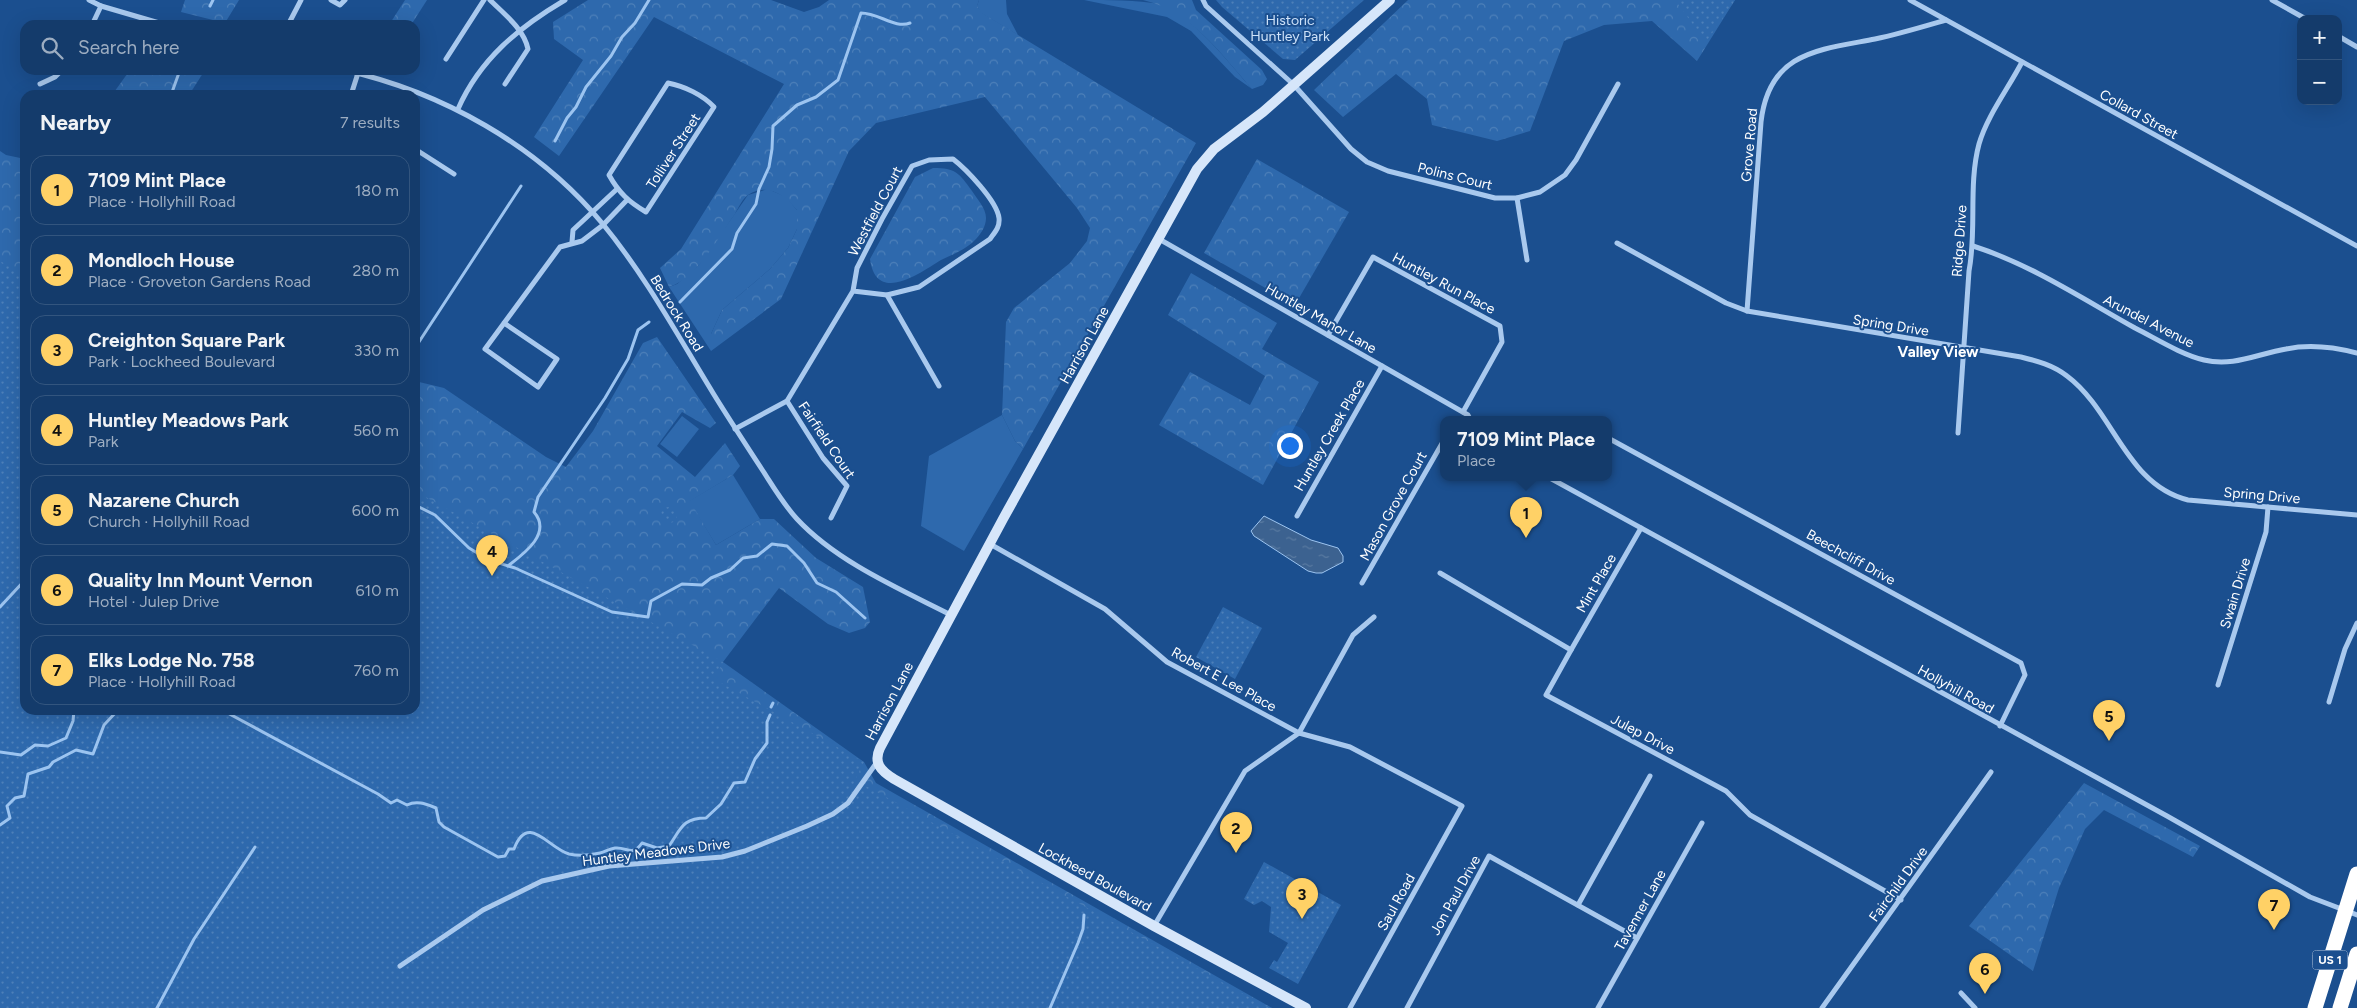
<!DOCTYPE html>
<html lang="en">
<head>
<meta charset="utf-8">
<style>
  :root { --surface:#143b6b; --page:#1d4271; --text:#f1f3f6; --muted:#9dadc1; --line:#33557e; --accent:#ffd166 }
  body { margin:0; font-family:Figtree,sans-serif; background:var(--page); color:var(--text) }
  .controls { position:absolute; right:15px; top:15px; display:grid; overflow:hidden; border-radius:10px; box-shadow:0 5px 20px #0002 }
  .controls button { width:45px; height:45px; display:grid; place-items:center; padding:0; border:0; border-bottom:1px solid var(--line); background:var(--surface); color:var(--text); font:25px sans-serif }
  .you { position:absolute; left:1289px; top:445px; width:18px; height:18px; margin:-12px; border:4px solid #fff; border-radius:50%; background:#1a73e8; box-shadow:0 0 0 8px #1a73e833 }
  .badge { display:grid; place-items:center; width:32px; height:32px; border-radius:50%; background:var(--accent); color:#111; font-size:16px; font-weight:700 }
  .pin { position:absolute; translate:-50% -41px; filter:drop-shadow(0 1px 2px #0008) }
  .pin::after { content:''; position:absolute; top:26px; width:18px; height:15px; background:inherit; clip-path:polygon(0 0,100% 0,50% 100%) }
  .popup { position:absolute; left:1440px; top:416px; width:172px; height:65px; box-sizing:border-box; display:grid; place-content:center; border-radius:10px; background:var(--surface); filter:drop-shadow(0 1px 4px #0005); font-size:16px; white-space:nowrap; color:var(--muted) }
  .popup b { font-size:19px; color:var(--text) }
  .popup::after { content:''; position:absolute; left:50%; top:100%; margin-left:-10px; border:10px solid transparent; border-top-color:var(--surface) }
  .list { margin:0; padding:0; list-style:none }
  h2 { display:flex; justify-content:space-between; align-items:center; height:65px; margin:0; padding:0 20px; font-size:21px }
  h2 small { font-size:16px; font-weight:400; color:var(--muted) }
  .list li { display:grid; grid-template-columns:32px 1fr auto; gap:15px; align-items:center; box-sizing:border-box; height:70px; margin:0 10px 10px; padding:0 10px; border:1px solid var(--line); border-radius:15px }
  .list b { display:block; font-size:19px; white-space:nowrap }
  .list p { margin:0; font-size:16px; white-space:nowrap; color:var(--muted) }
  .list em { font-size:16px; font-style:normal; color:var(--muted) }
  .icon { flex:none; width:28px; height:28px; fill:none; stroke:currentColor; stroke-width:2; stroke-linecap:round; stroke-linejoin:round }
  .map { position:relative; flex:none; width:2357px; height:1008px; overflow:hidden }
  .search { position:absolute; background:var(--surface); box-shadow:0 5px 20px #0002; left:20px; top:20px; width:400px; height:55px; display:flex; align-items:center; gap:12px; box-sizing:border-box; padding:0 18px; border-radius:15px; color:var(--muted); font-size:19px }
  .panel { position:absolute; background:var(--surface); box-shadow:0 5px 20px #0002; left:20px; top:90px; width:400px; height:625px; border-radius:15px }
  .map>svg:first-child { display:block }
</style>
</head>
<body>
<div class="map">
<svg width="2357" height="1008" viewBox="0 0 2357 1008">
  <defs>
    <pattern id="forest-crowns" width="20" height="18" patternUnits="userSpaceOnUse" patternTransform="scale(1.25)"><rect width="20" height="18" fill="#2e69ad"/><path d="M2 6a3 3 0 1 1 6 0M12 15a3 3 0 1 1 6 0" fill="none" stroke="#4d80b9"/></pattern>
    <pattern id="park-dots" width="8" height="8" patternUnits="userSpaceOnUse" patternTransform="scale(1.25)"><rect width="8" height="8" fill="#2e69ad"/><path d="M2 2h.1M6 6h.1" fill="none" stroke="#4d80b9" stroke-width="1.8" stroke-linecap="round"/></pattern>
    <pattern id="water-ripples" width="26" height="14" patternUnits="userSpaceOnUse" patternTransform="scale(1.25)"><rect width="26" height="14" fill="#3c6290"/><path d="M2 4q2-2 4 0t4 0M15 11q2-2 4 0t4 0" fill="none" stroke="#597aa1"/></pattern>
  </defs>
  <rect width="100%" height="100%" fill="#1b4f8f"/>
  <g fill="#2e69ad">
    <polygon points="979,0 1006,0 1007,14 1018,35 981,13 977,6"/>
    <path d="M1084 0C1108 0 1137 0 1160 4 1193 16 1229 63 1252 89L1235 77 1191 31 1167 17Z"/>
    <polygon points="768,189 786,197 797,210 797,229 788,248 770,269 722,310 711,334 711,351 669,287 677,284 698,266 748,195"/>
    <polygon points="1002,415 1015,441 1023,449 964,551 921,526 929,456"/>
    <polygon points="682,416 699,429 677,457 660,444"/>
    <polygon points="733,475 760,519 716,545 689,501"/>
  </g>
  <g fill="url(#forest-crowns)">
    <polygon points="185,0 239,0 225,23 181,12"/>
    <polygon points="405,0 427,0 411,25 389,25"/>
    <path d="M588 0H771L804 12 819 7 829 0H979L977 6 982 13 1196 143 1023 449 1015 441 1002 415 1006 322 1014 308 1070 263 1087 241 1090 228 1077 208 985 97 876 123 849 151 781 299 711 351V334L722 310 770 269 788 248 797 229V210C785 196 768 182 748 195 743 198 738 208 735 214 718 237 699 277 669 287L660 268 681 249 784 84 654 17 559 156 534 137 583 60 554 39 553 22Z"/>
    <path d="M1143 0H1192L1196 10 1262 70 1267 79 1263 85 1252 89C1221 54 1191 11 1143 0Z"/>
    <polygon points="1408,0 1735,0 1697,61 1652,21 1604,25 1564,41 1530,131 1497,141 1432,125 1427,99 1396,74 1343,117 1314,90"/>
    <polygon points="130,70 205,70 189,95 112,95"/>
    <polygon points="0,151 6,155 25,159 25,710 415,710 415,381 444,388 546,457 566,467 593,431 643,343 657,337 716,423 710,428 682,412 657,446 695,477 725,443 740,466 733,475 690,501 716,545 760,519 774,519 816,558 863,587 870,622 865,628 849,633 828,624 779,588 723,662 864,762 876,783 1272,1008 0,1008"/>
    <polygon points="1257,159 1349,212 1295,305 1204,253"/>
    <path d="M933 168C956 168 959 173 972 191 977 199 986 208 986 218 986 227 980 235 974 241 966 249 952 255 941 260 920 273 876 305 870 259L915 177Z"/>
    <polygon points="1191,273 1277,323 1262,349 1319,382 1263,485 1159,425 1190,372 1250,405 1265,376 1168,315"/>
    <polygon points="2084,783 2200,846 2193,857 2104,810 2085,829 2059,888 2033,971 1969,926"/>
  </g>
  <g fill="url(#park-dots)">
    <polygon points="1216,0 1364,0 1295,60 1283,59 1222,7"/>
    <polygon points="1675,0 1735,0 1706,42"/>
    <polygon points="0,261 25,275 25,710 415,710 415,491 723,662 714,679 864,762 855,780 1269,1008 0,1008"/>
    <circle cx="669" cy="515" r="8"/>
    <polygon points="1223,607 1262,628 1235,679 1196,657"/>
    <polygon points="1264,862 1341,905 1298,984 1269,968 1274,960 1277,962 1288,943 1269,932 1271,907 1262,901 1254,905 1244,899"/>
  </g>
  <polygon fill="url(#water-ripples)" stroke="#9cc4f0" points="1264,516 1311,540 1338,548 1343,556 1343,562 1322,573 1316,573 1308,571 1254,536 1251,531"/>
  <g fill="none" stroke-linecap="round" stroke-linejoin="round">
    <g stroke="#9cc4f0" stroke-width="3">
      <polyline points="210,6 213,0"/>
      <polyline points="171,95 180,70"/>
      <polyline points="555,141 567,118 576,107 586,87 611,56 622,37 635,23 649,0"/>
      <path d="M680 302 732 249 737 233 756 204 759 189 769 167 772 149 773 126 797 105 816 97 838 80 861 13C879 13 895 29 910 23"/>
      <polyline points="415,348 521,186"/>
      <polyline points="415,505 435,515 469,548 489,560 515,568 612,612 648,617 651,601 682,584 702,585 711,578 730,570 743,558 757,556 772,544 787,546 804,563 817,583 836,592 865,618"/>
      <path d="M508 566C525 553 552 533 534 512L538 497 605 398 628 359 638 330 649 322"/>
      <polyline points="0,607 25,580"/>
      <polyline points="771,707 773,703"/>
      <path d="M222 710 378 794 391 803 397 800 407 805C417 800 426 804 436 808L439 822 444 827 498 857 505 856 509 849H514C528 812 548 848 569 854 578 856 591 855 600 853 605 852 609 849 615 848 628 847 632 857 642 843L657 848 669 846C681 829 682 818 706 818L721 804 734 783 745 782 755 759 767 743V722L770 715"/>
      <polyline points="0,752 21,755 35,745 48,746 66,738 73,721 74,710"/>
      <polyline points="0,825 10,818 7,806 15,798 24,796 28,774 49,767 53,762 76,750 93,754 104,725 118,710"/>
      <polyline points="157,1008 194,939 255,847"/>
      <polyline points="1050,1008 1078,943 1083,929 1084,915"/>
    </g>
    <g stroke="#a9c9ee" stroke-width="5">
      <polyline points="89,0 101,6 166,25"/>
      <polyline points="331,0 340,5 345,0"/>
      <path d="M490 0C504 14 524 29 528 49L505 84"/>
      <polyline points="1203,0 1206,6 1294,85 1351,149 1367,162 1388,171 1495,198 1517,198 1540,192 1565,175 1576,160 1618,84"/>
      <polyline points="1910,0 2357,246"/>
      <polyline points="2272,0 2306,19"/>
      <polyline points="92,25 101,6"/>
      <polyline points="288,25 301,0"/>
      <polyline points="2338,36 2357,47"/>
      <polyline points="446,59 484,0"/>
      <path d="M344 70C442 92 537 145 602 223 645 275 678 336 713 393 729 419 746 445 763 471 774 488 784 505 797 519 837 562 900 589 951 615"/>
      <path d="M668 83C684 86 703 95 714 107L646 212C629 202 619 193 609 175Z"/>
      <polyline points="40,84 55,77 62,70"/>
      <polyline points="351,95 358,73"/>
      <path d="M458 109C480 59 519 27 565 0"/>
      <polyline points="415,149 454,174"/>
      <polyline points="1517,198 1527,260"/>
      <polyline points="1159,239 1468,415 1470,419"/>
      <polyline points="572,242 573,230 617,189"/>
      <path d="M1617 243 1726 303 1747 311 2021 357C2037 361 2053 365 2067 376 2114 411 2126 485 2188 500L2357 515"/>
      <path d="M1973 246C2030 264 2083 299 2135 328 2157 339 2180 354 2204 360 2233 367 2257 354 2286 349 2309 344 2334 347 2357 353"/>
      <polyline points="887,295 939,386"/>
      <path d="M1747 311 1761 122C1769 52 1818 50 1875 39 1899 34 1922 27 1946 20"/>
      <polyline points="504,323 557,359 538,387 485,349 560,247 582,241 603,225 627,200"/>
      <polyline points="1328,335 1373,257 1500,326 1502,342 1463,412"/>
      <polyline points="787,401 823,458 847,486 831,518"/>
      <path d="M735 429 787 401 853 291 857 268 882 219 912 166 929 160 953 159C966 169 997 201 999 218 1000 227 995 232 990 239L919 287 887 295 853 291"/>
      <path d="M1958 433 1969 271C1977 230 1968 185 1979 144 1987 116 2008 89 2022 62"/>
      <polyline points="1608,438 2021,663 2025,675 2000,726"/>
      <polyline points="1548,477 2167,816 2310,897 2357,915"/>
      <polyline points="1297,516 1382,366"/>
      <polyline points="990,544 1105,609 1167,662 1299,733 1350,747 1462,806 1350,1008"/>
      <polyline points="1440,573 1571,650 1546,695 1726,791 1750,815 1901,900"/>
      <polyline points="1362,583 1444,440"/>
      <polyline points="1571,650 1641,528"/>
      <polyline points="2218,685 2266,532 2268,507"/>
      <polyline points="2329,702 2345,649 2357,623"/>
      <polyline points="1578,905 1650,776"/>
      <polyline points="1154,926 1245,771 1299,733 1353,635 1374,617"/>
      <polyline points="400,966 483,910 542,881 609,866 722,857 745,851 807,826 833,814 848,803 877,762"/>
      <polyline points="1961,993 1975,1008"/>
      <polyline points="1407,1008 1489,856 1637,938"/>
      <polyline points="1598,1008 1702,823"/>
      <polyline points="1822,1008 1991,772"/>
    </g>
    <path stroke="#d6e6fa" stroke-width="10" d="M1306 1008 1154 926 894 779C881 771 873 763 880 748L1003 519 1197 169 1214 149 1263 112 1390 0"/>
    <g stroke="#fff" stroke-width="15">
      <polyline points="2315,1008 2357,874"/>
      <polyline points="2340,1008 2357,954"/>
    </g>
  </g>
  <g text-anchor="middle" stroke-width="4" stroke-linejoin="round" paint-order="stroke">
    <rect fill="#1b4f8f" stroke="#bbcadd" stroke-width="1" x="2312.5" y="950.5" width="35" height="19" rx="4"/>
    <g font-size="12" font-weight="bold" fill="#fff">
      <text x="2330" y="964">US 1</text>
    </g>
    <g font-size="14" fill="#cfe3fa" stroke="#1b4f8f">
      <text x="1290" y="25">Historic<tspan x="1290" dy="16">Huntley Park</tspan></text>
    </g>
    <g font-size="14" fill="#fff" stroke="#1b4f8f">
      <text transform="translate(2139 114) rotate(29)" y="5">Collard Street</text>
      <text transform="translate(1749 145) rotate(-85)" y="5">Grove Road</text>
      <text transform="translate(673 151) rotate(-57)" y="5">Tolliver Street</text>
      <text transform="translate(1455 176) rotate(14)" y="5">Polins Court</text>
      <text transform="translate(875 211) rotate(-62)" y="5">Westfield Court</text>
      <text transform="translate(1959 241) rotate(-86)" y="5">Ridge Drive</text>
      <text transform="translate(1444 283) rotate(28)" y="5">Huntley Run Place</text>
      <text transform="translate(677 313) rotate(58)" y="5">Bedrock Road</text>
      <text transform="translate(1321 318) rotate(30)" y="5">Huntley Manor Lane</text>
      <text transform="translate(2149 321) rotate(27)" y="5">Arundel Avenue</text>
      <text transform="translate(1891 325) rotate(9)" y="5">Spring Drive</text>
      <text transform="translate(1084 345) rotate(-61)" y="5">Harrison Lane</text>
      <text transform="translate(1329 435) rotate(-60)" y="5">Huntley Creek Place</text>
      <text transform="translate(827 440) rotate(56)" y="5">Fairfield Court</text>
      <text transform="translate(2262 495) rotate(5)" y="5">Spring Drive</text>
      <text transform="translate(1393 506) rotate(-61)" y="5">Mason Grove Court</text>
      <text transform="translate(1851 557) rotate(29)" y="5">Beechcliff Drive</text>
      <text transform="translate(1596 583) rotate(-60)" y="5">Mint Place</text>
      <text transform="translate(2235 593) rotate(-73)" y="5">Swain Drive</text>
      <text transform="translate(1224 679) rotate(29)" y="5">Robert E Lee Place</text>
      <text transform="translate(1956 689) rotate(29)" y="5">Hollyhill Road</text>
      <text transform="translate(889 701) rotate(-62)" y="5">Harrison Lane</text>
      <text transform="translate(1643 734) rotate(28)" y="5">Julep Drive</text>
      <text transform="translate(656 852) rotate(-7)" y="5">Huntley Meadows Drive</text>
      <text transform="translate(1095 877) rotate(29)" y="5">Lockheed Boulevard</text>
      <text transform="translate(1898 884) rotate(-54)" y="5">Fairchild Drive</text>
      <text transform="translate(1455 895) rotate(-61)" y="5">Jon Paul Drive</text>
      <text transform="translate(1396 902) rotate(-61)" y="5">Saul Road</text>
      <text transform="translate(1640 910) rotate(-61)" y="5">Tavenner Lane</text>
    </g>
    <g font-size="15" font-weight="bold" fill="#fff" stroke="#1b4f8f">
      <text x="1938" y="357">Valley View</text>
    </g>
  </g>
</svg>
<div class="controls">
<button>+</button>
<button>−</button>
</div>
<div class="you"></div>
<div class="pin badge" style="left:1526px;top:538px">1</div>
<div class="popup"><b>7109 Mint Place</b>Place</div>
<div class="pin badge" style="left:1236px;top:853px">2</div>
<div class="pin badge" style="left:1302px;top:919px">3</div>
<div class="pin badge" style="left:492px;top:576px">4</div>
<div class="pin badge" style="left:2109px;top:741px">5</div>
<div class="pin badge" style="left:1985px;top:994px">6</div>
<div class="pin badge" style="left:2274px;top:930px">7</div>
<div class="search"><svg class="icon" aria-label="search" viewBox="0 0 24 24"><circle cx="10" cy="10" r="6"/><path d="M15 15l6 6"/></svg>Search here</div>
<section class="panel">
<h2>Nearby<small>7 results</small></h2>
<ul class="list">
<li><span class="badge">1</span><div><b>7109 Mint Place</b><p>Place · Hollyhill Road</p></div><em>180 m</em></li>
<li><span class="badge">2</span><div><b>Mondloch House</b><p>Place · Groveton Gardens Road</p></div><em>280 m</em></li>
<li><span class="badge">3</span><div><b>Creighton Square Park</b><p>Park · Lockheed Boulevard</p></div><em>330 m</em></li>
<li><span class="badge">4</span><div><b>Huntley Meadows Park</b><p>Park</p></div><em>560 m</em></li>
<li><span class="badge">5</span><div><b>Nazarene Church</b><p>Church · Hollyhill Road</p></div><em>600 m</em></li>
<li><span class="badge">6</span><div><b>Quality Inn Mount Vernon</b><p>Hotel · Julep Drive</p></div><em>610 m</em></li>
<li><span class="badge">7</span><div><b>Elks Lodge No. 758</b><p>Place · Hollyhill Road</p></div><em>760 m</em></li>
</ul>
</section>
</div>
</body>
</html>
